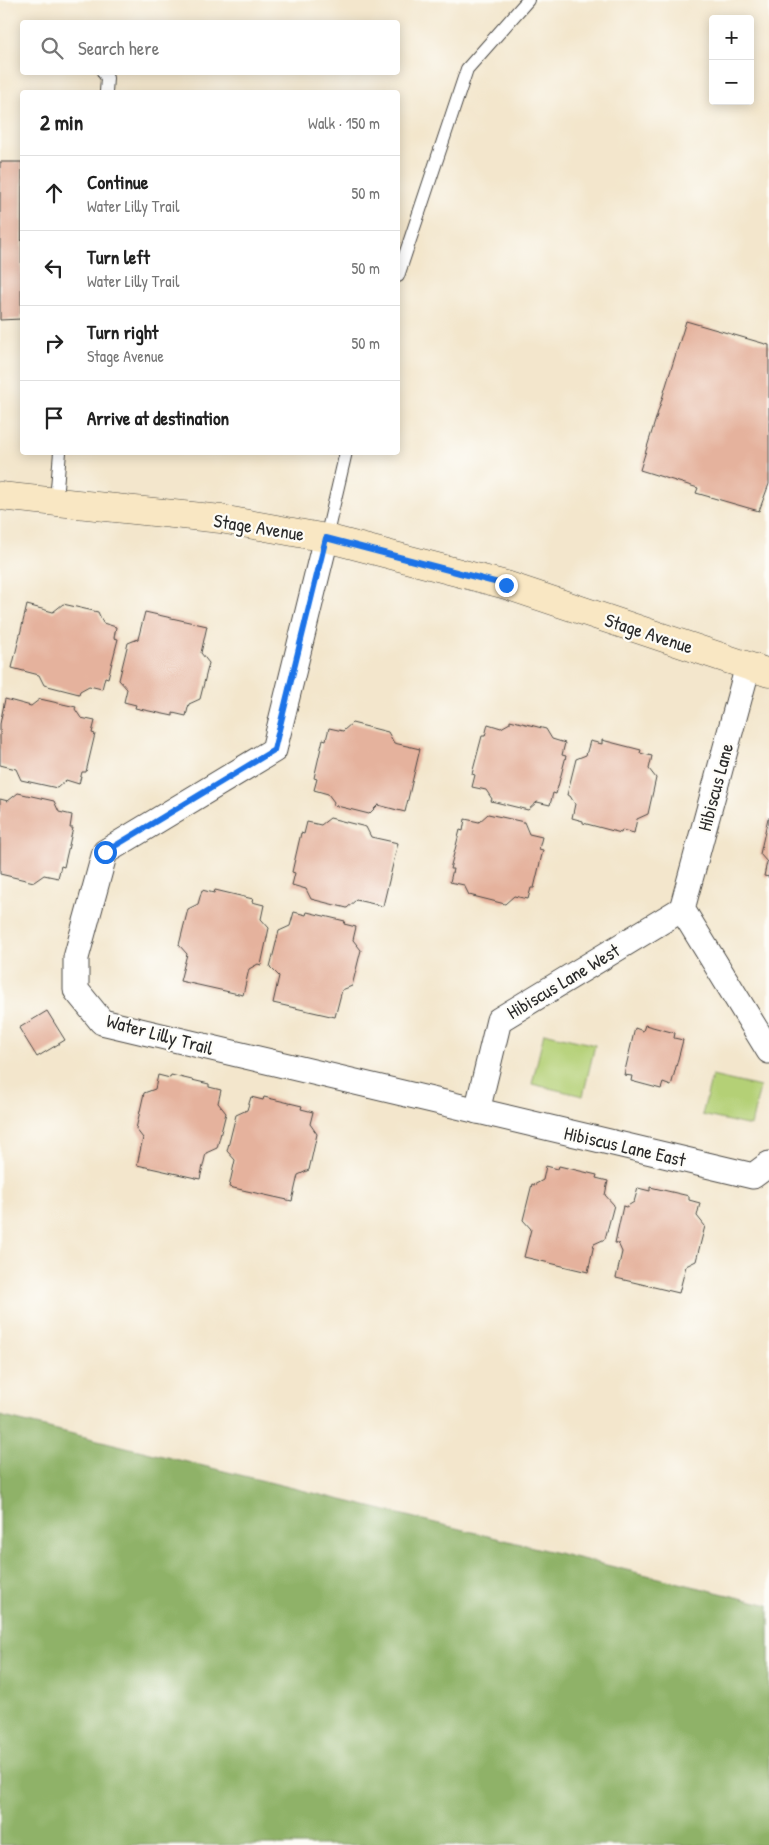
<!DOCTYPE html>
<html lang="en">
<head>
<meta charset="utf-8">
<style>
  :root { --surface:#fff; --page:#f6f6f6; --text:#222; --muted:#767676; --line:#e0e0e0 }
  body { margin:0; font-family:"Patrick Hand",sans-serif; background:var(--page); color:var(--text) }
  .controls { position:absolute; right:15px; top:15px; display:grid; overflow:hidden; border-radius:5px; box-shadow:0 2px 12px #0003 }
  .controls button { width:45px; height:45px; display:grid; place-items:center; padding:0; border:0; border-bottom:1px solid var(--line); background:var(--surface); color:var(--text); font:25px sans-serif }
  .stop { position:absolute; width:15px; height:15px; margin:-11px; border:4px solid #1a73e8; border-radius:50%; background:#fff }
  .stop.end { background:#1a73e8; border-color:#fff; box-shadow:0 1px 5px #0008 }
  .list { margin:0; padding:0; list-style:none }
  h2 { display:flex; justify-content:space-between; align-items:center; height:65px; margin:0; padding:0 20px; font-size:21px }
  h2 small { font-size:16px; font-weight:400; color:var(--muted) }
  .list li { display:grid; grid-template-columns:32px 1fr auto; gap:15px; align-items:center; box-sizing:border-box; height:75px; padding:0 20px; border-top:1px solid var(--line) }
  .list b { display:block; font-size:19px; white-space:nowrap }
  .list p { margin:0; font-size:16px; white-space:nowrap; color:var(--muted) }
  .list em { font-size:16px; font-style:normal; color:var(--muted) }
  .icon { flex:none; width:28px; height:28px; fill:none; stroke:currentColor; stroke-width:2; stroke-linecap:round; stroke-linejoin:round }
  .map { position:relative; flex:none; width:769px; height:1845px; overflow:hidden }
  .search { position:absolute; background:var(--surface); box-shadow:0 2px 12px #0003; left:20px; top:20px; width:380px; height:55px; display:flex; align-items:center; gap:12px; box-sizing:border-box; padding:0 18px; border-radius:5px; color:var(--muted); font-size:19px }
  .panel { position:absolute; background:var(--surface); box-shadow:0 2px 12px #0003; left:20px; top:90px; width:380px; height:365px; border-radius:5px }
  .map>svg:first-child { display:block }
</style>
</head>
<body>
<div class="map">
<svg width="769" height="1845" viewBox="0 0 769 1845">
  <rect width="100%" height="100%" fill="#fdfcf7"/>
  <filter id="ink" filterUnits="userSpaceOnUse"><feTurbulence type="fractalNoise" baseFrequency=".02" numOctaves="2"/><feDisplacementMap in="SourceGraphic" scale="10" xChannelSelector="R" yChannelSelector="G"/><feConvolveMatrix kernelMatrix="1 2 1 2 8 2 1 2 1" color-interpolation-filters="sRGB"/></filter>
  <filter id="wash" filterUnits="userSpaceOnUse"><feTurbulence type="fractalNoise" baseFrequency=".0096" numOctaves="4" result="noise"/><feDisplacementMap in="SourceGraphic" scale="20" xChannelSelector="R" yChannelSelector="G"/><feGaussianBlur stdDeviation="1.12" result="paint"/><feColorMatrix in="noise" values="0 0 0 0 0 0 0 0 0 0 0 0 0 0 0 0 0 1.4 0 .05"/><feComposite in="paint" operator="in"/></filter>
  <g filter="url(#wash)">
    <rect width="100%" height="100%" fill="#f3e6cc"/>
    <g fill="#b4d076" stroke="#707e50">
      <polygon points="544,1033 595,1045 583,1096 532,1084"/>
      <polygon points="712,1076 760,1087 751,1126 702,1115"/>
    </g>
    <polygon fill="#8fb267" stroke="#5d6e49" points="0,1416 769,1605 769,1845 0,1845"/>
    <g id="blocks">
      <g fill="#e5b29d">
        <polygon points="0,162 22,162 21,319 0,320"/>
        <polygon points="686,321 769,345 769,484 759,511 696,493 698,488 640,470"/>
        <polygon points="63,604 98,612 103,623 116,627 114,638 118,639 108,678 105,677 102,689 89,686 80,691 79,694 44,685 39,675 12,668 27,605 53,612"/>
        <polygon points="145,612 207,626 201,653 209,663 200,699 189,704 186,716 173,713 173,716 135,708 136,705 124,702 127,689 119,680 128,643 138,639"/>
        <polygon points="5,699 31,706 40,699 76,707 75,709 81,718 95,721 92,733 95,734 86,772 82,772 79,784 66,780 57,788 21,780 16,769 0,765 0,724"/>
        <polygon points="510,720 546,729 552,739 565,743 562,755 566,756 556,794 553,793 550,805 537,802 528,810 491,801 492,799 486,790 472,787 475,775 472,774 482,736 485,736 488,724 501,728 510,723"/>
        <polygon points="352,723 388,732 394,743 420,749 405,812 378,805 369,814 333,805 334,802 328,794 314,790 317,779 314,778 323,739 326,740 329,728 343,731"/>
        <polygon points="602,740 641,750 640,753 652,756 649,769 656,778 648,814 637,819 634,833 622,830 621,833 583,823 583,821 572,818 575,804 570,796 567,795 576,759 586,755 590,741 602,744"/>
        <polygon points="18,793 54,801 59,812 72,815 70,828 73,828 64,867 61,866 58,878 44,875 34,882 0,874 0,799 8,801"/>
        <polygon points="488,814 524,822 529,834 542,837 539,849 543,850 534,888 531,888 528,899 514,896 505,904 469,895 464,885 450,882 453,869 450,869 460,830 463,831 465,819 479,822"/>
        <polygon points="330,818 366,827 371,837 398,843 383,906 356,900 347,908 311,899 306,889 292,885 295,873 292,872 301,833 304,834 307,822 321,825"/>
        <polygon points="768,818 769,818 769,877 764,876 767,862 760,854"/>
        <polygon points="202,890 214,893 215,890 253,899 252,902 264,905 261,919 269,928 261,965 258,964 249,969 243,995 180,981 187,954 179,945 188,909 198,904"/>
        <polygon points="294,912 306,915 307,912 345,921 344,924 356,927 353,940 361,950 352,986 342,990 335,1017 273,1003 279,976 270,967 279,931 290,926"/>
        <polygon points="47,1011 65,1040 37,1057 19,1028"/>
        <polygon points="645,1025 675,1033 674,1038 683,1040 671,1086 663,1083 661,1089 631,1081 632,1076 624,1075 635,1028 643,1031"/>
        <polygon points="158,1075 170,1078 171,1075 209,1084 209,1087 221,1090 218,1103 226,1113 217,1148 206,1153 200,1179 137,1165 143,1138 136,1129 144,1093 155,1089"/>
        <polygon points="251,1097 263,1100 264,1097 302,1106 301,1109 313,1112 310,1124 317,1134 309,1170 298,1175 292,1201 229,1187 235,1160 227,1151 236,1115 247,1110"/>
        <polygon points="546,1166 558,1169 559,1166 597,1175 596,1178 608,1181 605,1195 614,1205 605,1239 594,1244 588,1272 524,1257 531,1229 523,1220 532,1184 534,1185 543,1180"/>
        <polygon points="650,1187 689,1196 689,1200 700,1203 697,1216 705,1226 696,1261 686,1266 679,1293 616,1278 622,1252 618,1243 615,1243 623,1206 626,1207 634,1202 638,1188 650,1191"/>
      </g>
    </g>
  </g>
  <g filter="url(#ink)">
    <use href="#blocks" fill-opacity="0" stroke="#494743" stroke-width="1"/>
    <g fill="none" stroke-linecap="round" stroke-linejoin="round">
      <g stroke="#494743" stroke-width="14">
        <g id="lane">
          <polyline points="103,72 107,78 106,92"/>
          <polyline points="398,276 467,69 528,0"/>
          <polyline points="56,500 60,452"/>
          <polyline points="326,538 346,452"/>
        </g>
      </g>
      <g stroke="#494743" stroke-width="27">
        <g id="street">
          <polyline points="326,538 274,750 105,852 76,958 76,990 102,1022 753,1176 769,1164"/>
          <polyline points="682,909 748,666"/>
          <polyline points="682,909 769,1051"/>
          <polyline points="477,1111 499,1020 682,909"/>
        </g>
      </g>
      <g stroke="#494743" stroke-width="29">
        <polyline id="secondary" points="0,496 221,519 326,538 506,585 769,673"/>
      </g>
      <use href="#lane" stroke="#fff" stroke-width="12"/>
      <use href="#street" stroke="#fff" stroke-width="25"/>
      <use href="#secondary" stroke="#f9e7c3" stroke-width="28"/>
    </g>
  </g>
  <g fill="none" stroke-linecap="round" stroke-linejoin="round" filter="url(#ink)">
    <polyline stroke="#1a73e8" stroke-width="6" points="105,852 274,750 326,538 506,585"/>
  </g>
  <g text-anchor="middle" stroke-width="4.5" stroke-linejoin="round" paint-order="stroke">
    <g font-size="19" fill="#2b2b2b" stroke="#fdfcf7">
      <text transform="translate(259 527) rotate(9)" y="7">Stage Avenue</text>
      <text transform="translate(649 633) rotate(18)" y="7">Stage Avenue</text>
      <text transform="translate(715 787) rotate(-75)" y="7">Hibiscus Lane</text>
      <text transform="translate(563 981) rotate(-31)" y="7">Hibiscus Lane West</text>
      <text transform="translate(160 1034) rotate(15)" y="7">Water Lilly Trail</text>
      <text transform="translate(625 1146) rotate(13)" y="7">Hibiscus Lane East</text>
    </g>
  </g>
</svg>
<div class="controls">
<button>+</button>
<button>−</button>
</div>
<div class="stop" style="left:105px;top:852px"></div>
<div class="stop end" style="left:506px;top:585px"></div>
<div class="search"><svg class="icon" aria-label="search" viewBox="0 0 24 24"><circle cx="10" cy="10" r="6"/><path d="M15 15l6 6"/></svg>Search here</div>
<section class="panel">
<h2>2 min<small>Walk · 150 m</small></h2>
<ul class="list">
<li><svg class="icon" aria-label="ahead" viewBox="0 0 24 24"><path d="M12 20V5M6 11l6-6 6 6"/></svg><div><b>Continue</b><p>Water Lilly Trail</p></div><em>50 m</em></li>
<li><svg class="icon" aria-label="left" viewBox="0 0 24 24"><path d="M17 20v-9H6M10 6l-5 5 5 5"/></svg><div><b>Turn left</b><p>Water Lilly Trail</p></div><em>50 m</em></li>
<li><svg class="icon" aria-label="right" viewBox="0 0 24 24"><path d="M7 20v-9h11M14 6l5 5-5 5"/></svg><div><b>Turn right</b><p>Stage Avenue</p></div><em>50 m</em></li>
<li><svg class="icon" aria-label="arrive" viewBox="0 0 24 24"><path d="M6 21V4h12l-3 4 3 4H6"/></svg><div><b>Arrive at destination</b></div></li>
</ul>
</section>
</div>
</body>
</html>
